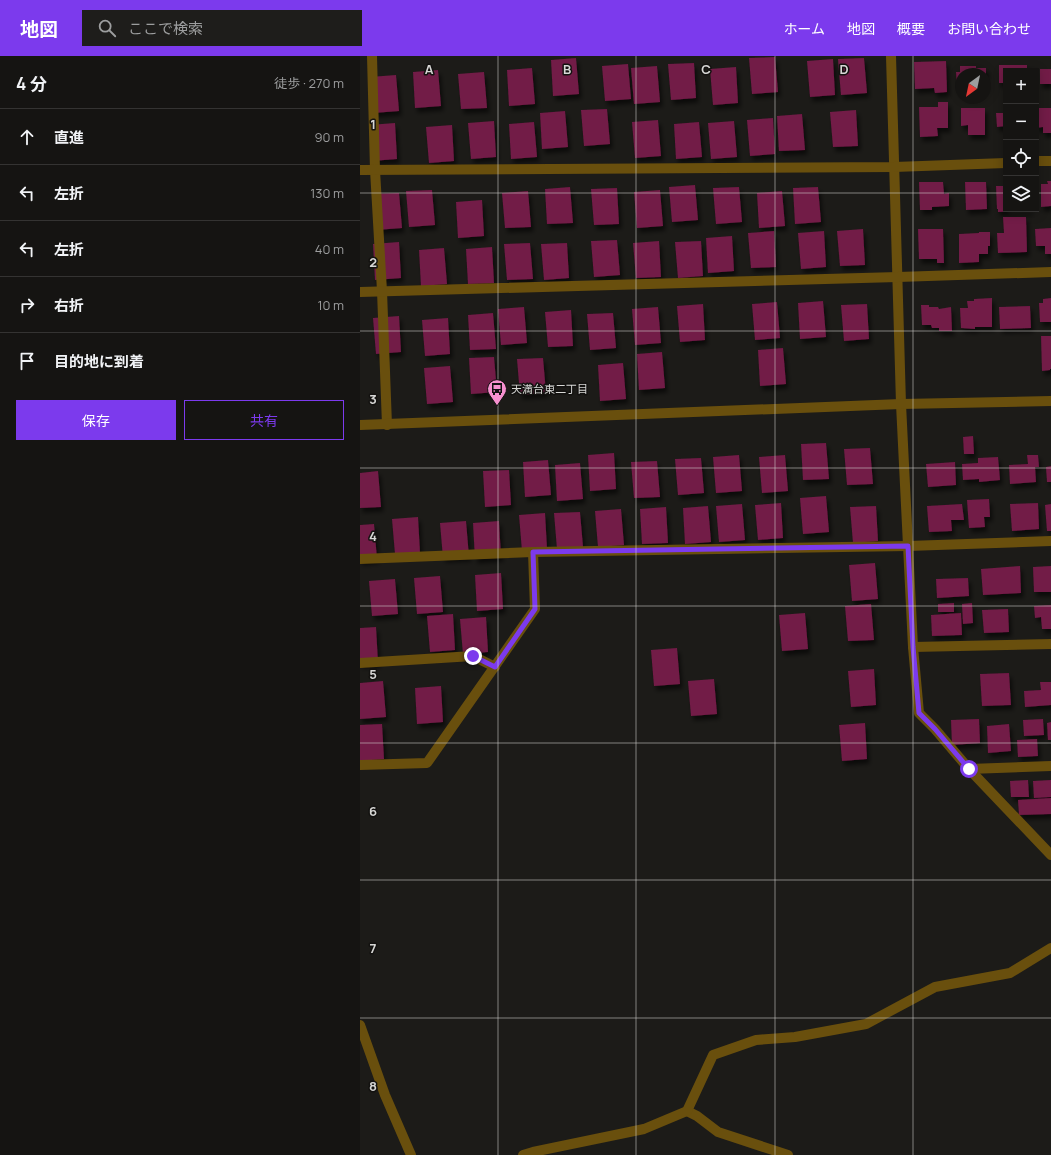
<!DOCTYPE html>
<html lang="ja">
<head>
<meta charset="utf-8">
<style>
  :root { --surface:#151412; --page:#1e1d1b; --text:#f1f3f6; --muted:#9d9e9f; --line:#343332; --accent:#7c3aed }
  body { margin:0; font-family:Manrope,"Noto Sans JP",sans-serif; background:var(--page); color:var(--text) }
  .controls { position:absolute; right:12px; top:12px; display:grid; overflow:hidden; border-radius:0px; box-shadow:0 2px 10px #0003 }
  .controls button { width:36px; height:36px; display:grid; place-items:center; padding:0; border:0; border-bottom:1px solid var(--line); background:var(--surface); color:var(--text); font:20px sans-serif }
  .compass { position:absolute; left:595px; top:12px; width:36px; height:36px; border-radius:50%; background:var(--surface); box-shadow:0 2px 10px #0003; rotate:213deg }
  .stop { position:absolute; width:12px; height:12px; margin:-9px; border:3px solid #7c3aed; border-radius:50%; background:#fff }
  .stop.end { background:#7c3aed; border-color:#fff; box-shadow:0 1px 4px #0008 }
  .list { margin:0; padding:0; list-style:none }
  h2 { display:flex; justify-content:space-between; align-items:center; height:52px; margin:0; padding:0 16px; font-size:17px }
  h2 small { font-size:13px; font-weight:400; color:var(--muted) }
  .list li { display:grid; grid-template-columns:26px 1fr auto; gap:12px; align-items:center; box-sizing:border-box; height:56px; padding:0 16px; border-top:1px solid var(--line) }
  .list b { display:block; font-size:15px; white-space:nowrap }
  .list em { font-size:13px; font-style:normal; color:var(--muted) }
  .actions { display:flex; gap:8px; padding:12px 16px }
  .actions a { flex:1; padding:9px 0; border:1px solid var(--accent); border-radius:0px; text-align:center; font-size:14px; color:var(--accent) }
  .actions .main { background:var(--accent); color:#fff }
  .icon { flex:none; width:22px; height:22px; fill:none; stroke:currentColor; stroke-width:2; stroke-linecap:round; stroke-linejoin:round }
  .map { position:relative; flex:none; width:691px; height:1099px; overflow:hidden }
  header { display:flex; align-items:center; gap:24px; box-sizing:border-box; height:56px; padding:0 20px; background:var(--accent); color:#fff }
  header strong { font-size:19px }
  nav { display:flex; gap:22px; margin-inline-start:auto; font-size:14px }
  .search { width:280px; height:36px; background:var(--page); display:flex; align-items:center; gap:10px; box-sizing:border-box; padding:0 14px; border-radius:0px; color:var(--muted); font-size:15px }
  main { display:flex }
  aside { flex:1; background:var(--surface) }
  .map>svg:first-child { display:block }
</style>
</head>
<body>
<header>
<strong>地図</strong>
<div class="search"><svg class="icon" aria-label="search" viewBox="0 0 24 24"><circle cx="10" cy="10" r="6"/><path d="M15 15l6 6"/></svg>ここで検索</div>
<nav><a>ホーム</a><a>地図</a><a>概要</a><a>お問い合わせ</a></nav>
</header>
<main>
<aside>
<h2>4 分<small>徒歩 · 270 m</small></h2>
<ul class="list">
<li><svg class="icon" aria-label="ahead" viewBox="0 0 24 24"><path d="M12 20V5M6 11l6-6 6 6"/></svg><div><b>直進</b></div><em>90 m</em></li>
<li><svg class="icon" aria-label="left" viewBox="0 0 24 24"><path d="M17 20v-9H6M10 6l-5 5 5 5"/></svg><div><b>左折</b></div><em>130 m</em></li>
<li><svg class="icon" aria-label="left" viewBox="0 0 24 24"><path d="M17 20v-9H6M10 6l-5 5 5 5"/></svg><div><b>左折</b></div><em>40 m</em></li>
<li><svg class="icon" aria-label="right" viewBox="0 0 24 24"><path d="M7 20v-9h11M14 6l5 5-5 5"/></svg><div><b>右折</b></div><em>10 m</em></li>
<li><svg class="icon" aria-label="arrive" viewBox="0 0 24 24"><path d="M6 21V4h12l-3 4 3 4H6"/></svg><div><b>目的地に到着</b></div></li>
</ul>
<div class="actions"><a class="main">保存</a><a>共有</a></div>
</aside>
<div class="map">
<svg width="691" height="1099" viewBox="0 0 691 1099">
  <defs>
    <filter id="shadow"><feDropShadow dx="2.5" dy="4.5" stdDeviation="2" flood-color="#0009"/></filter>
  </defs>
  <rect width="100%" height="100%" fill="#1c1b18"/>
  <g fill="#721a47" filter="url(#shadow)">
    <polygon points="415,1 418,36 392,38 389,2"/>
    <polygon points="216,2 219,38 193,40 191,4"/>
    <polygon points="504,2 507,37 481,39 478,3"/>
    <polygon points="473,3 475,39 450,41 447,5"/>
    <polygon points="586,5 587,36 575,37 574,32 555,33 554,6"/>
    <polygon points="334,7 336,42 311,44 308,8"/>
    <polygon points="268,8 271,43 245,45 242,10"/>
    <polygon points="639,9 667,9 667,15 646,15 646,27 639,27"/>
    <polygon points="297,10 300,46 274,48 271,12"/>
    <polygon points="600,10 616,10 616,12 626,12 626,18 601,18 601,31 597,31 596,16 600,16"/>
    <polygon points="376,11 378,47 353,49 350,13"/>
    <polygon points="172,12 175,48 149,50 147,14"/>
    <rect x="680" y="13" width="11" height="15"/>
    <polygon points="78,14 81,50 55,52 53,16"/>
    <polygon points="124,16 127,52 101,53 98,18"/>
    <polygon points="36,19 39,55 13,57 10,21"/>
    <polygon points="578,46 588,46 588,72 577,72 578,80 560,81 559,51 578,51"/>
    <polygon points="601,52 625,52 625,79 608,79 608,69 601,70"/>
    <polygon points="676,52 691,52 691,77 683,77 683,71 676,72"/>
    <polygon points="247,53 250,88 224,90 221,54"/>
    <polygon points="496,54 498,90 473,91 470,56"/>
    <polygon points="205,55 208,91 182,93 180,57"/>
    <polygon points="636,57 646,57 646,70 637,71"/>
    <polygon points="442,58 445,94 419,95 417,60"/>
    <polygon points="413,62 415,98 390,100 387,64"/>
    <polygon points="298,64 301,100 275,102 272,66"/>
    <polygon points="134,65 136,101 111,103 108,67"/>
    <polygon points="374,65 377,101 351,103 348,67"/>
    <polygon points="174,66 177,101 151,103 149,68"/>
    <polygon points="339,66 342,101 316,103 314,68"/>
    <polygon points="35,67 37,103 12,105 9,69"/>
    <polygon points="92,69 94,105 69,107 66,71"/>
    <polygon points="687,125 691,125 691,150 681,151 681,128 688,128"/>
    <polygon points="559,126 583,126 584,138 589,137 589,150 572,151 572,154 560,154"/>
    <polygon points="605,126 626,126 627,153 606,154"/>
    <polygon points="335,129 338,164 312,166 309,131"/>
    <polygon points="636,130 646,130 646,153 670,153 670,155 638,156 638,153 637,153"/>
    <polygon points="210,131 213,167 187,168 185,133"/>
    <polygon points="379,131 382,166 356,168 353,132"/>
    <polygon points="458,131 461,166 435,168 433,132"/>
    <polygon points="257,132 259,168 234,169 231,133"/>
    <polygon points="72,134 75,169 49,171 46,135"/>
    <polygon points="300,134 303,170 277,172 274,136"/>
    <polygon points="168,135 171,171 145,172 142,137"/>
    <polygon points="422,135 425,170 399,172 397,137"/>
    <polygon points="39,137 42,172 16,174 13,138"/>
    <polygon points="122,144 124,180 98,182 96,146"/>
    <polygon points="643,161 666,161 667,196 638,197 637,177 644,177"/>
    <polygon points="691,172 691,198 685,198 685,190 676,190 675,173"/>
    <polygon points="503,173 505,209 480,210 477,175"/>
    <polygon points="558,173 583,173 584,207 577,207 577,203 559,203"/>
    <polygon points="414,175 416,211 391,212 388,177"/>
    <polygon points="464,175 466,211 441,213 438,177"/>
    <polygon points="619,176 630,176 630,190 628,190 628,198 619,198 619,206 599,207 599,178 619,177"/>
    <polygon points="372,180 374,215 348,217 346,182"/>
    <polygon points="257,184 260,219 234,221 231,185"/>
    <polygon points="299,185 301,221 276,222 273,187"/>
    <polygon points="341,185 343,220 318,222 315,186"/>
    <polygon points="39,186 41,222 15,224 13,188"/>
    <polygon points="170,187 173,223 147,224 144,188"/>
    <polygon points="207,187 209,222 184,224 181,188"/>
    <polygon points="132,191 134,227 108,228 106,193"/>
    <polygon points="84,192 87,228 61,230 59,194"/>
    <polygon points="632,242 632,271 615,271 615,273 601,272 600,252 608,252 607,245 614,245 614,243"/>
    <polygon points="691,242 691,266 680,266 679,247 683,247 683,243"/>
    <polygon points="463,245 466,281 440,283 438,247"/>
    <polygon points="417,246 420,282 395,284 392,248"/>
    <polygon points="343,248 345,284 320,286 317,250"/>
    <polygon points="507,248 509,283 484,285 481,249"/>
    <polygon points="561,249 569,249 569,251 578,251 579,253 591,251 592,275 579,275 579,272 572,272 571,269 562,269"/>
    <polygon points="670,250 671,272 640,273 639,251"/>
    <polygon points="164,251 167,287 141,289 138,253"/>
    <polygon points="298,251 301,287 275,289 272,253"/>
    <polygon points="211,254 213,290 188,291 185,256"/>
    <polygon points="133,257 136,293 110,294 108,259"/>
    <polygon points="253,257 256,292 230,294 227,258"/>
    <polygon points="39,260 41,296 16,298 13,262"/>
    <polygon points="88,262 90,298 65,300 62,264"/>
    <polygon points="681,280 691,280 691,313 690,313 690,314 682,315"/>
    <polygon points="423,292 426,328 400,330 398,294"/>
    <polygon points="302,296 305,332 279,334 277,298"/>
    <polygon points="134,301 137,336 111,338 109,302"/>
    <polygon points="183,302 186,337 160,339 157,303"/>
    <polygon points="263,307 266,343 240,345 238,309"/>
    <polygon points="90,310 93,346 67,348 64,312"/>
    <polygon points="613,380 614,398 604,398 603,381"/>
    <polygon points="466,387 469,423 443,424 441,388"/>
    <polygon points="510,392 513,428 487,429 484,393"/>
    <polygon points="254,397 256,433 230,435 228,399"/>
    <polygon points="379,399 382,435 356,437 353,401"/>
    <polygon points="425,399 428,435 402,437 399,401"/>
    <polygon points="667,399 678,399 679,411 675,411 676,426 650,428 649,409 668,408"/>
    <polygon points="638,401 640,424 619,426 619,423 603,424 602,408 618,407 618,402"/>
    <polygon points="341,402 344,437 318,439 315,403"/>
    <polygon points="188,404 191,439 165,441 163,406"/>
    <polygon points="297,405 300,441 274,442 271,406"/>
    <polygon points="595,406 596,429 568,431 566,408"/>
    <polygon points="220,407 223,443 197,445 195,409"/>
    <polygon points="691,410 691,426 687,426 686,411"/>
    <polygon points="149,414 151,449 125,451 123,415"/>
    <polygon points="18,415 21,451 0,452 0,417"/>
    <polygon points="466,440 469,476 443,478 440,442"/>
    <polygon points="629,443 630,461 624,461 625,471 609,472 607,444"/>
    <polygon points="421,447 423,482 398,484 395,449"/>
    <polygon points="678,447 679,473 652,475 650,448"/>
    <polygon points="382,448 385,484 359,486 356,450"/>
    <polygon points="602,448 604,464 591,464 592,475 569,476 567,450"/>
    <polygon points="691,448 691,475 687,475 685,449"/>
    <polygon points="348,450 351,486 325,488 323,452"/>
    <polygon points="516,450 518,485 493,487 490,451"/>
    <polygon points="306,451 308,487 282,488 280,453"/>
    <polygon points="261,453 264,489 238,491 235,455"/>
    <polygon points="220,456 223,491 197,493 194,457"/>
    <polygon points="185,457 187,493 162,495 159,459"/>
    <polygon points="58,461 60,497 35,498 32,463"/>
    <polygon points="106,465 109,501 83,502 80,467"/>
    <polygon points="139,465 141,501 115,503 113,467"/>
    <polygon points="14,468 17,503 0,505 0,469"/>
    <polygon points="515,507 518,543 492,545 489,509"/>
    <polygon points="660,510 661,537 623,539 621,513"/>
    <polygon points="691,510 691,536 674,536 673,511"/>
    <polygon points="141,517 143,553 117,555 115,519"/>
    <polygon points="80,520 83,556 57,558 54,522"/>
    <polygon points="608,522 609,540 577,542 576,523"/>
    <polygon points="35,523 38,558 12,560 9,525"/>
    <polygon points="594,547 594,556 578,556 578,548"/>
    <polygon points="612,547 613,567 603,568 602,548"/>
    <polygon points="511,548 514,584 488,585 485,550"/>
    <polygon points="691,549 691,573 682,573 681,561 675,562 674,550"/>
    <polygon points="648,553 649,576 624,577 622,554"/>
    <polygon points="445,557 448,593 422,595 419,559"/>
    <polygon points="601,557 602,579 572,580 571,559"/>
    <polygon points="93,558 95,594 70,596 67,560"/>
    <polygon points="126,561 128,596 103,598 100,563"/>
    <polygon points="16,571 18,607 0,608 0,572"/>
    <polygon points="317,592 320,628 294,630 291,594"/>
    <polygon points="514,613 516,649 491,651 488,615"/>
    <polygon points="649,617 651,649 622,650 620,618"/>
    <polygon points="354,623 357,658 331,660 328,625"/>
    <polygon points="23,625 26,661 0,663 0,627"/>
    <polygon points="680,626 691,626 691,649 665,651 664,635 681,634"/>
    <polygon points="81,630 83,666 57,668 55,632"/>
    <polygon points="619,663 620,687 592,689 591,664"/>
    <polygon points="683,663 684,679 664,680 663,664"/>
    <polygon points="691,666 691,684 688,684 687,667"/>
    <polygon points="505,667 507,703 482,705 479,669"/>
    <polygon points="22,668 24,703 0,705 0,669"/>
    <polygon points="649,668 651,695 628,697 627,670"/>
    <polygon points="677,683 678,700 658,701 657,684"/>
    <polygon points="668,724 669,741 651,741 650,725"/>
    <polygon points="691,724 691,741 674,742 673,725"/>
    <polygon points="691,742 691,758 659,759 658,744"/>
  </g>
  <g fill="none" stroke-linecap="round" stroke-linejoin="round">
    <g stroke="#694f0d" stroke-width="10">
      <polyline points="12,0 15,114 22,235 27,369"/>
      <polyline points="531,0 541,348 553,591 559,657 575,673 609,713 691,799"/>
      <polyline points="676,105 691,105"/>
      <polyline points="0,114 534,111 646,107"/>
      <polyline points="0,236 538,221 691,216"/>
      <polyline points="0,503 173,496 548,490 691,485"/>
      <polyline points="553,591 691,588"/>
      <polyline points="0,607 113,600 135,611"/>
      <polyline points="0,709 67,707 175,553 173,496"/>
      <polyline points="609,713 691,710"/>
      <polyline points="0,969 25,1039 51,1099"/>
      <polyline points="327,1055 337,1060 358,1076 428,1099"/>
      <polyline points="163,1099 173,1096 284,1073 327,1055 353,999 396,984 435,981 506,968 575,931 650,917 691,892"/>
    </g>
    <polyline stroke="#694f0d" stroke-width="10" points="0,369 541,348 691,345"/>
  </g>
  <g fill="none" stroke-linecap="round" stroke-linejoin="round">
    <polyline stroke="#7c3aed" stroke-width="5" points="113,600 135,611 175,553 173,496 548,490 553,591 559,657 575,673 609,713"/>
  </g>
  <path fill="none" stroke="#d7d7d5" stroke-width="1" stroke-opacity="0.55" d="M138 0V1099M276 0V1099M415 0V1099M553 0V1099M0 137H646M676 137H691M0 275H691M0 412H691M0 550H691M0 687H691M0 824H691M0 962H691"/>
  <defs>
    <g id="bus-pin" transform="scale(1)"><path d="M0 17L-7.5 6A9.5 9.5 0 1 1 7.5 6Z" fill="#f690cf" stroke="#131210"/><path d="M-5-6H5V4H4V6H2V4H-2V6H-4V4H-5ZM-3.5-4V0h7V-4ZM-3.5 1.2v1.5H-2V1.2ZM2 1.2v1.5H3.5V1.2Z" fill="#111"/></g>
  </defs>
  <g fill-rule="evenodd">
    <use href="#bus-pin" x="137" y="333"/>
  </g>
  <g text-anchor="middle" stroke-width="3" stroke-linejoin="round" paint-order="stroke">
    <g font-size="11" fill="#d7d7d5" stroke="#131210" text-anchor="start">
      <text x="151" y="337">天満台東二丁目</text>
    </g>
  </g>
  <g font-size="13" text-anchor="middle" font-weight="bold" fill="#d7d7d5" stroke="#131210" stroke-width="3" stroke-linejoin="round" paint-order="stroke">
    <text x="69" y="18">A</text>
    <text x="207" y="18">B</text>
    <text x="346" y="18">C</text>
    <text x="484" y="18">D</text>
    <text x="13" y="73">1</text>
    <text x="13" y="211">2</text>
    <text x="13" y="348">3</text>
    <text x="13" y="485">4</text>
    <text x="13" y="623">5</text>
    <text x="13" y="760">6</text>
    <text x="13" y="897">7</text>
    <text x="13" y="1035">8</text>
  </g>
</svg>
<div class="controls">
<button>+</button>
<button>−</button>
<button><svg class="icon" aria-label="locate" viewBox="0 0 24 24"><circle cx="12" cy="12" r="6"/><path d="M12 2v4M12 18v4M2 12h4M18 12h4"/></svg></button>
<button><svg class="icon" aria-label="layers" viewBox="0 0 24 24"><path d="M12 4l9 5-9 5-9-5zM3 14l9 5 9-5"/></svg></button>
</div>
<svg class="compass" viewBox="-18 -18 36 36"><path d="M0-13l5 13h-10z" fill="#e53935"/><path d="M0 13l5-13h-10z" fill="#9d9e9f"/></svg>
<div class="stop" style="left:609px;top:713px"></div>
<div class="stop end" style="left:113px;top:600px"></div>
</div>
</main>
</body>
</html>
